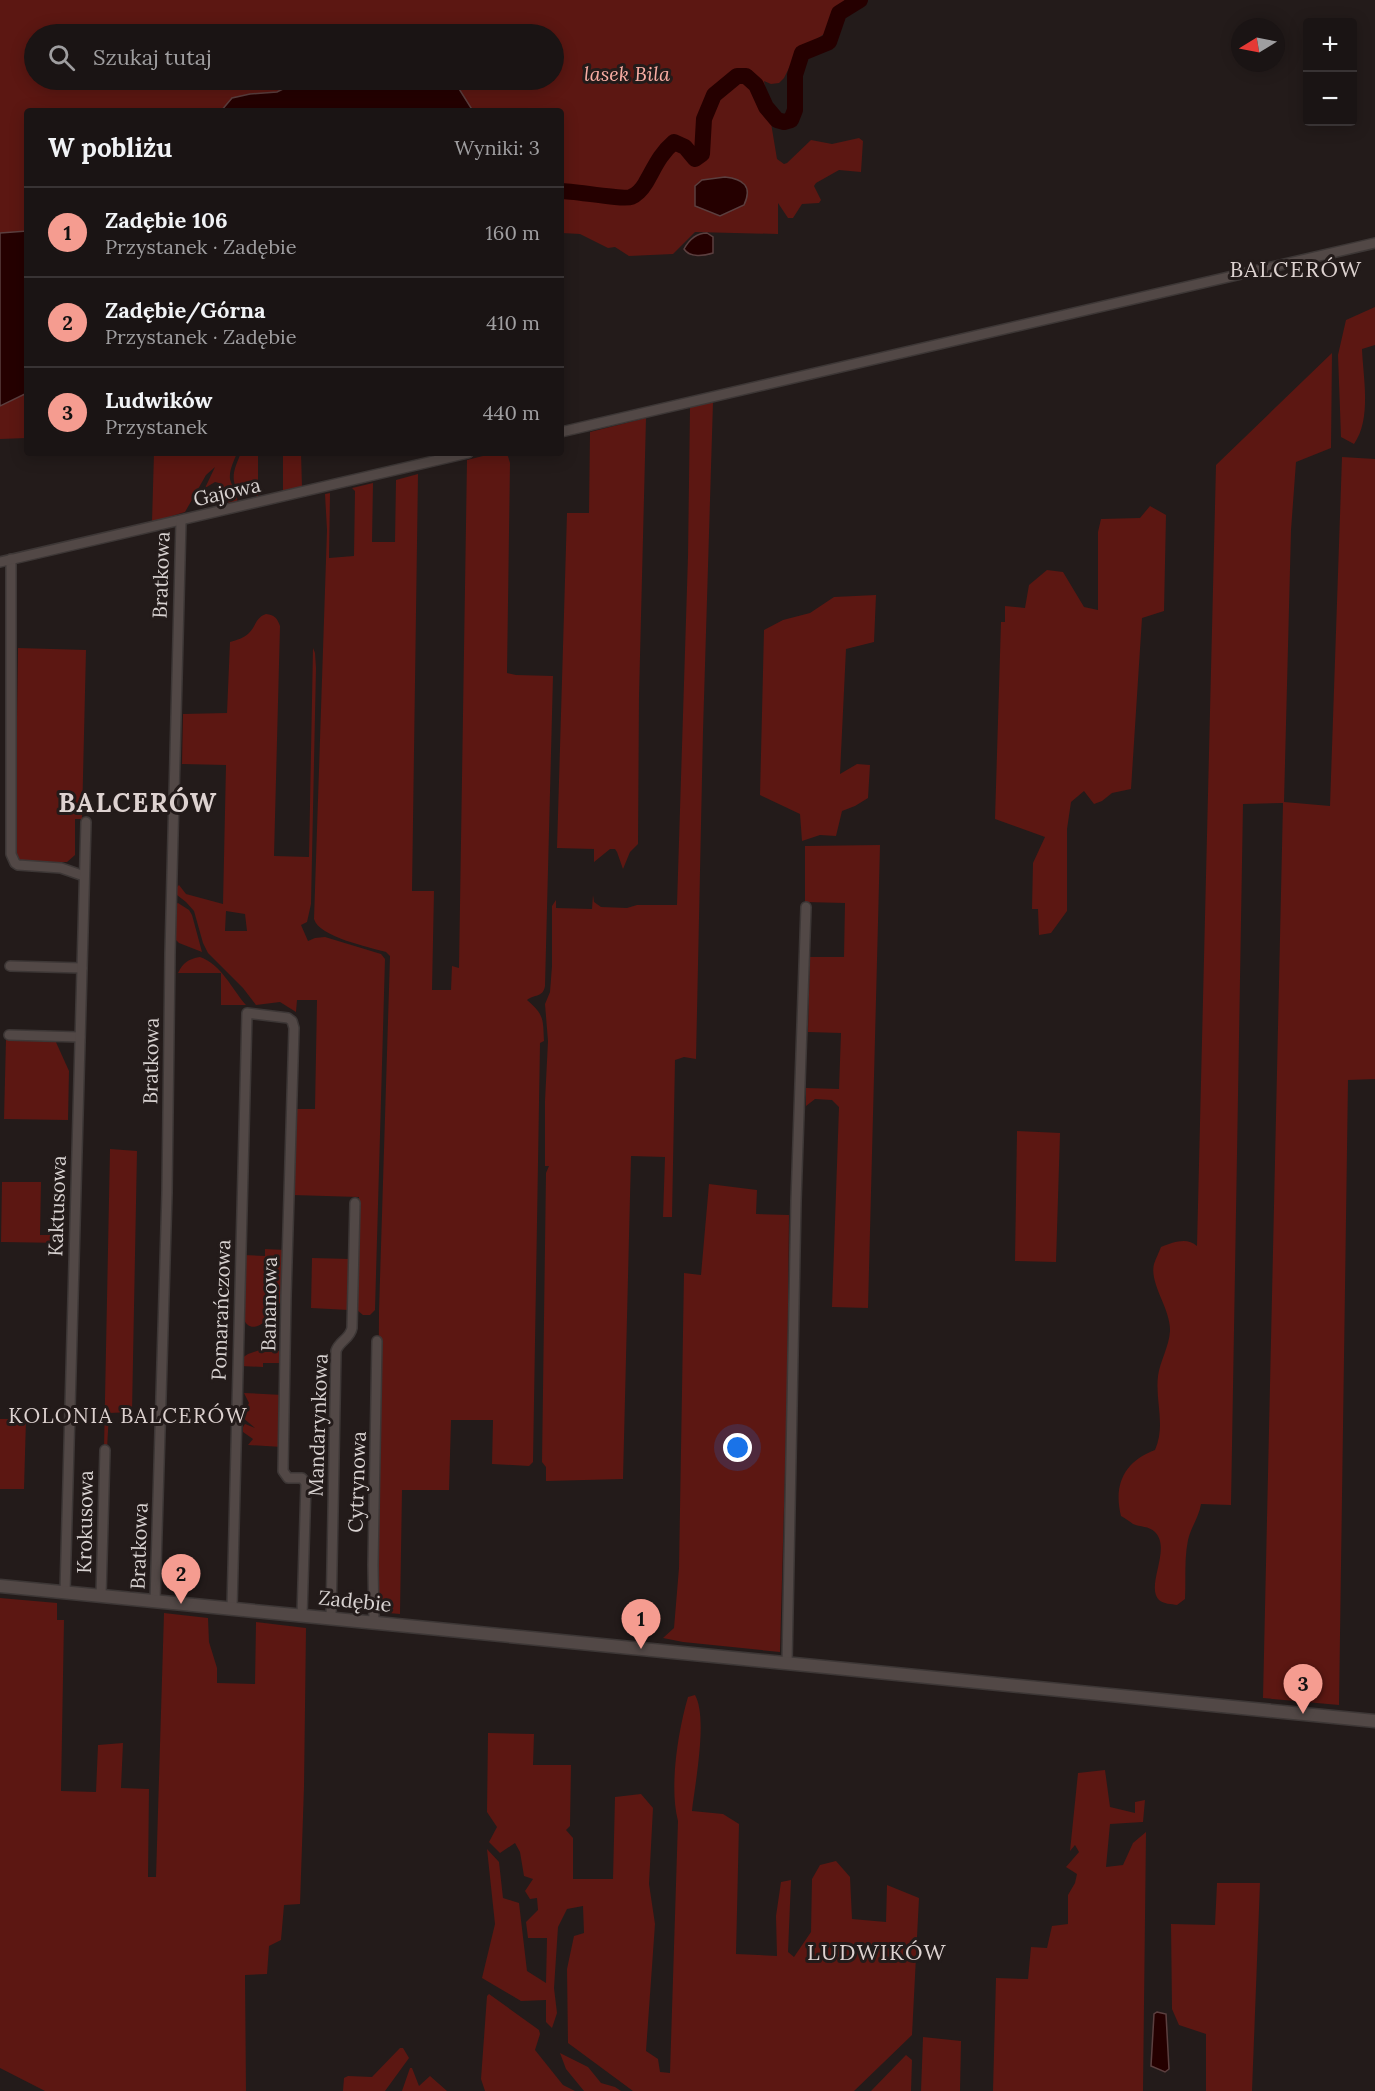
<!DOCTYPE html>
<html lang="pl">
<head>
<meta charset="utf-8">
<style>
  :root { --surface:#1a1414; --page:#231d1d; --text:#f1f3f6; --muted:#9f9ea0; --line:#383334; --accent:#f59c90 }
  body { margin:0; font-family:Lora,serif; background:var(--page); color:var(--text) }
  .controls { position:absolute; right:18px; top:18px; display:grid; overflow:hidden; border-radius:6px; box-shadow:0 3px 15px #0003 }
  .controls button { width:54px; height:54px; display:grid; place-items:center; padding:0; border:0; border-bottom:2px solid var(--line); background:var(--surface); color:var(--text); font:30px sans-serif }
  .compass { position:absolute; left:1231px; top:18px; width:54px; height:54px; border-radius:50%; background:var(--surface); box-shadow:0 3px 15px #0003; rotate:260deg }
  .you { position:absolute; left:738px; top:1448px; width:21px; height:21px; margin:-15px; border:4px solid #fff; border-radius:50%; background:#1a73e8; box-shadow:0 0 0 9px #1a73e833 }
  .badge { display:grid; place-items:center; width:39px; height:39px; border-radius:50%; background:var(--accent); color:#111; font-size:20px; font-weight:700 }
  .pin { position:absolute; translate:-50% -50px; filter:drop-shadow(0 2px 3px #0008) }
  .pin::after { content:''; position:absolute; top:32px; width:21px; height:18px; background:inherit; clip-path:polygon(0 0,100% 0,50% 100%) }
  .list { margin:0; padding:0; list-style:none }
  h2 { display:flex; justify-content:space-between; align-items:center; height:78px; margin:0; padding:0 24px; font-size:26px }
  h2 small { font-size:20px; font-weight:400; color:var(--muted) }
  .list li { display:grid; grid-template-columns:39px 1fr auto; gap:18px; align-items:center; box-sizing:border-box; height:90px; padding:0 24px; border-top:2px solid var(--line) }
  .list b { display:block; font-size:22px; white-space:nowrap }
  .list p { margin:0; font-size:20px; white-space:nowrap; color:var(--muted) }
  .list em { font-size:20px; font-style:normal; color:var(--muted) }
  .icon { flex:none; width:33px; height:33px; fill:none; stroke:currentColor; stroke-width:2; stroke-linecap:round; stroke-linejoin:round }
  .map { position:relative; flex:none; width:1375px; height:2091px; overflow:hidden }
  .search { position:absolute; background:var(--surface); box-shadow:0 3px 15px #0003; left:24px; top:24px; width:540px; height:66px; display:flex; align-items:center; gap:15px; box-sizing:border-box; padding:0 21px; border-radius:33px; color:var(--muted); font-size:22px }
  .panel { position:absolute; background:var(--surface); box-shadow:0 3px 15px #0003; left:24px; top:108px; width:540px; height:348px; border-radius:6px }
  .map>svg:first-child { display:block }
</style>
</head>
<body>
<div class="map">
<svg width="1375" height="2091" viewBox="0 0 1375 2091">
  <rect width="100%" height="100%" fill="#231b1a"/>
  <g fill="#5c1712" fill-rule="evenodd">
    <path d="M0 0H845L831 15 830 23 824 34 796 54 784 78 779 83 771 84 764 81 777 159 784 164 787 163 811 140 832 144 859 138 863 141 861 172 839 170 816 183 814 186 821 200 819 203 802 204 793 218H788L778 203V234L695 232 673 254 629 256 615 247 608 248 580 234 562 233 561 299V111H27V438L0 439ZM34 34H554V80H34Z"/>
    <path d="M1375 307V345L1362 349C1363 377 1372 419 1354 444L1341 437 1338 355 1346 320Z"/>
    <path d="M1332 353 1331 448 1296 462 1291 530 1284 802 1330 806 1342 457 1375 459V1079L1348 1080 1339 1705 1263 1698 1283 803 1243 804 1231 1505 1201 1504C1199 1517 1191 1527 1188 1540 1184 1559 1186 1580 1185 1599L1177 1605C1172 1604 1163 1604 1159 1600 1145 1586 1172 1549 1155 1532 1149 1526 1140 1527 1133 1524 1129 1521 1125 1518 1121 1516 1113 1484 1125 1461 1155 1450 1166 1425 1155 1402 1158 1376 1160 1361 1169 1347 1170 1331 1171 1309 1149 1284 1154 1264 1156 1258 1159 1252 1161 1247 1174 1242 1187 1237 1197 1246L1216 465Z"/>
    <polygon points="713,402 703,731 696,1059 684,1057 675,1060 672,1217 663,1217 665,1157 631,1156 623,1479 546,1481 546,1467 542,1462 546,1173 549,1166 545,1166 545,1101 548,1041 545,1004 550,992 552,966 552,906 556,900 556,908 592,909 593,895 594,902 601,907 627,908 637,905 677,905 688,556 690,407"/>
    <polygon points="646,418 639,696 638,844 630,852 623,869 617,852 615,849 610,849 594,862 594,849 557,848 567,513 589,513 590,432"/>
    <path d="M154 453H237C234 461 229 470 230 479 232 488 239 493 237 504L230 505 219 483 215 482 205 488 215 467 206 475 185 512 152 522Z"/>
    <path d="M241 453H258V497L251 493H241C228 481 235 467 241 453Z"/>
    <polygon points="283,453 301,453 302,487 283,491"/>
    <path d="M495 453H507L510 463 507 673 516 675 553 676 545 986C543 998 534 994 527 1000 544 1015 543 1018 544 1041L540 1043 533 1462 529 1466 492 1464 493 1420H451L449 1490H402L400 1614 377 1612 379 1311 390 956 386 952C369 947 319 937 314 919L327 530 325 494 330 493 329 558 354 556 355 491 352 488 373 483 372 542H395L396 480 418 474 412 891H434L432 990H451L452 966 459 968 467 460Z"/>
    <polygon points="1150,506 1166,515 1164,611 1142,618 1131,789 1112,793 1102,801 1094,804 1084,791 1071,802 1067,829 1067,911 1051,933 1039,935 1038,909 1032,909 1033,863 1045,837 995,819 1001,622 1005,622 1005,606 1025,608 1029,585 1047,570 1063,572 1084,607 1098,610 1098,532 1101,519 1140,518"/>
    <polygon points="876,595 874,642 846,649 840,774 857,764 870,765 868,798 855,806 842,811 836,836 820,835 802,841 800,814 760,795 764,630 783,620 810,613 834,597"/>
    <path d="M266 614C275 615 277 618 280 626L274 856 309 857 313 648 315 653 316 668 311 904 307 922 301 925 308 941 315 938 325 937 381 954 385 959 375 1310 370 1315H363L357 1310 359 1197 292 1195 295 1109H315L317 1000H297L296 1012 280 1002 256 1005 243 988 208 953 203 943 194 911 186 902 177 895 176 888 179 885 186 894 223 904 226 765 182 764 183 714 227 713 230 642C237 640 244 638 249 633 256 626 256 617 266 614ZM226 911 245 914 247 931H225Z"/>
    <polygon points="18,648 86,650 82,819 75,819 75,855 67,862 22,862 15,854"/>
    <polygon points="880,845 868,1308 832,1307 839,1107 832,1100 815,1099 806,1106 806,1088 839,1089 841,1033 808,1032 810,957 844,957 845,903 805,902 805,846"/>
    <polygon points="178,903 189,910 192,915 202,952 179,943 175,939 176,904"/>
    <path d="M200 957C221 964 232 989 246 1005H221V973H178C183 963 188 959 200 957Z"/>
    <polygon points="6,1039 55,1040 69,1071 68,1120 4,1119"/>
    <polygon points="1017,1131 1060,1133 1056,1262 1015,1261"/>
    <polygon points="110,1149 137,1151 132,1412 109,1413 107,1449 104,1449"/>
    <polygon points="2,1182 41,1182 40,1235 65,1235 65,1243 1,1242"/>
    <polygon points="709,1184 757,1190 756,1214 789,1215 787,1397 780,1652 683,1642 663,1638 674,1628 679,1568 684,1273 701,1275"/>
    <path d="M265 1249 286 1250C285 1263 286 1286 282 1298 277 1311 253 1342 243 1318L242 1255 265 1256Z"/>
    <polygon points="312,1258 350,1259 349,1310 311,1308"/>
    <polygon points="265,1348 279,1351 282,1355 283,1363 263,1363 263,1367 241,1366 242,1358 248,1354"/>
    <polygon points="244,1393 283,1395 282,1447 248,1445 253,1439 243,1432 243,1427 245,1424 255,1428 242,1417 249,1403"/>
    <polygon points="0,1419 26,1419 24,1489 0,1489"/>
    <polygon points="0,1598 57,1603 57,1620 64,1620 61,1791 96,1792 98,1745 123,1743 121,1788 149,1789 148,1877 156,1877 164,1613 208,1618 209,1642 217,1668 217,1683 255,1684 256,1622 306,1628 304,1787 300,1904 284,1905 281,1940 269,1946 267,1974 245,1975 246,2091 45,2091 0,2068"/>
    <path d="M695 1695C708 1718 695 1783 692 1811L723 1814 739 1824 736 1954 777 1956 776 1916 781 1882 791 1880 788 1952 794 1957 811 1932 812 1879 820 1865 836 1861 850 1877 852 1919 886 1922 887 1885 919 1898 912 2035 854 2091H633L568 2043 567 1969 574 1936 584 1933 583 1906 567 1909 558 1927 554 1988 557 2013 552 2028 546 2022V2000L521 2001 482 1978 495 1924 487 1849 499 1862 503 1898 519 1903 527 1971 546 1983 547 1938H528L526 1922 538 1910 537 1898 530 1899 525 1891 533 1879 524 1876 520 1852 515 1843 500 1853 489 1842 497 1827 487 1812 488 1733 534 1734 533 1765H571L570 1826 566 1830 573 1838V1879H613L615 1797 641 1794 653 1808 649 1884 655 1924 646 2051 658 2059 660 2072 670 2073 678 1821C669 1787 678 1731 688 1697Z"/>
    <polygon points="1105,1770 1110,1807 1135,1813 1135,1802 1145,1800 1143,1822 1110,1824 1106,1867 1123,1865 1133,1843 1146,1832 1143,2091 993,2091 996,1978 1028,1979 1031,1947 1047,1948 1052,1926 1068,1924 1068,1895 1075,1883 1077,1874 1066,1867 1079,1852 1075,1845 1070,1851 1078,1773"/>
    <polygon points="1217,1883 1260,1883 1252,2091 1206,2091 1206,2034 1179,2025 1172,2009 1171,1924 1215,1925"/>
    <polygon points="489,1994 539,2030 540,2034 535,2050 563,2085 575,2091 485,2091 481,2079 487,1996"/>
    <polygon points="923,2037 961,2041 960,2091 921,2091"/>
    <polygon points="400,2048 403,2048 409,2058 385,2091 343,2091 344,2078 348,2076 372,2077"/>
    <polygon points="560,2053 588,2067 601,2083 615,2087 621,2091 584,2091 566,2069"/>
    <polygon points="906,2055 912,2060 911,2091 871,2091"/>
    <polygon points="410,2068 412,2068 419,2086 430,2076 447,2091 402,2091"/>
  </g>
  <g fill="#250000" stroke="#5b3f3f" stroke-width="1.5">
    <polygon points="327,84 335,86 456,84 473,111 221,111 232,98 250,94 277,92 287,87"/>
    <path d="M725 177C743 179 753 186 744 205L720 216 695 206V186L702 180Z"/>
    <polygon points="27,231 27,393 0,406 0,233"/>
    <path d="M707 233 713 237V253C704 256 690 258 684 249 689 240 697 233 707 233Z"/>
    <polygon points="1157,2012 1166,2014 1169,2069 1165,2072 1151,2066 1154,2014"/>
  </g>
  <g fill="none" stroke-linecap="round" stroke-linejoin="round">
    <path stroke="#250000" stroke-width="16" d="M561 191C574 191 624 200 631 197 636 195 642 189 645 184 655 167 659 155 674 142L685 147 695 159 702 154 704 119 714 95 737 76H746L756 85 766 107 777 120 784 122 791 120 795 110V75L802 53 829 42 839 13 860 0"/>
    <g stroke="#3d3736" stroke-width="12">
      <g id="minor">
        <polyline points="561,432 1375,243"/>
        <polyline points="11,559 11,854 15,863 18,865 61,868 84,876"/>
        <polyline points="0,562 468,453"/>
        <polyline points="10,966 82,968"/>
        <polyline points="9,1035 80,1037"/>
        <polyline points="65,1592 86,822"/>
        <polyline points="101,1596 105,1450"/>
        <polyline points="155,1601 167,1193 170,953 181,521"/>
        <polyline points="232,1608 247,1013 288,1018 292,1021 294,1028 286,1296 283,1471 288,1478 302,1478 306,1483 302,1616"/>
        <path d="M331 1619 336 1351C339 1341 350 1339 352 1328L355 1203"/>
        <polyline points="374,1623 373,1565 377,1341"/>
        <polyline points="787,1664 796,1201 806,907"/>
      </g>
    </g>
    <g stroke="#3d3736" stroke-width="15">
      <polyline id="tertiary" points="0,1586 1375,1721"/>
    </g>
    <use href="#minor" stroke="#524846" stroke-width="9"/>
    <use href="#tertiary" stroke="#524846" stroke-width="12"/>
  </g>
  <g text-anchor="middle" stroke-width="6" stroke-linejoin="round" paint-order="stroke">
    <g font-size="20" font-style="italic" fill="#f9ada3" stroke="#231b1a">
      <text x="627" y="81">lasek Bila</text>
    </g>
    <g font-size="20" fill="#d8d2d1" stroke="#231b1a">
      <text transform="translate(227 492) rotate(-13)" y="7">Gajowa</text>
      <text transform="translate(161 575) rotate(-88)" y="7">Bratkowa</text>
      <text transform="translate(151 1061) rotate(-89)" y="7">Bratkowa</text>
      <text transform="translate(57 1206) rotate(-88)" y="7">Kaktusowa</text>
      <text transform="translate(269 1304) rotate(-89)" y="7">Bananowa</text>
      <text transform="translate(221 1310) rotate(-88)" y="7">Pomarańczowa</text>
      <text transform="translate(318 1425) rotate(-88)" y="7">Mandarynkowa</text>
      <text transform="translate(357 1482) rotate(-88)" y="7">Cytrynowa</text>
      <text transform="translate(85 1522) rotate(-89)" y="7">Krokusowa</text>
      <text transform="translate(139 1546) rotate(-88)" y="7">Bratkowa</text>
      <text transform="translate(355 1601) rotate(6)" y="7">Zadębie</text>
    </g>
    <g font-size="21" letter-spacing="1.5" fill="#ddd2d0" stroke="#231b1a">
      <text x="128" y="1423">KOLONIA BALCERÓW</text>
    </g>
    <g font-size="22" letter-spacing="1.5" fill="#ddd2d0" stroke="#231b1a">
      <text x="1296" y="277">BALCERÓW</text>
      <text x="877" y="1960">LUDWIKÓW</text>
    </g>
    <g font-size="26" font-weight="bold" letter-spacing="1.5" fill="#ddd2d0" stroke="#231b1a">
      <text x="138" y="812">BALCERÓW</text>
    </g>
  </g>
</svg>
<div class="controls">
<button>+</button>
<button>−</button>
</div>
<svg class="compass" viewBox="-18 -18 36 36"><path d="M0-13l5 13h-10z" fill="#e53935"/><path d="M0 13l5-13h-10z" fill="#9f9ea0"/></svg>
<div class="you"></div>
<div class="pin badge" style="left:641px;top:1649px">1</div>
<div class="pin badge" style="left:181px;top:1604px">2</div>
<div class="pin badge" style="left:1303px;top:1714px">3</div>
<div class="search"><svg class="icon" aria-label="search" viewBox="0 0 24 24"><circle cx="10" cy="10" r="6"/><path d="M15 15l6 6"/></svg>Szukaj tutaj</div>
<section class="panel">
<h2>W pobliżu<small>Wyniki: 3</small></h2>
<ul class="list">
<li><span class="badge">1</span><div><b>Zadębie 106</b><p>Przystanek · Zadębie</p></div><em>160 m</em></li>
<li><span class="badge">2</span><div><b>Zadębie/Górna</b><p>Przystanek · Zadębie</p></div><em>410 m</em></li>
<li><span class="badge">3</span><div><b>Ludwików</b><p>Przystanek</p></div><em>440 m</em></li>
</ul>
</section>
</div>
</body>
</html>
